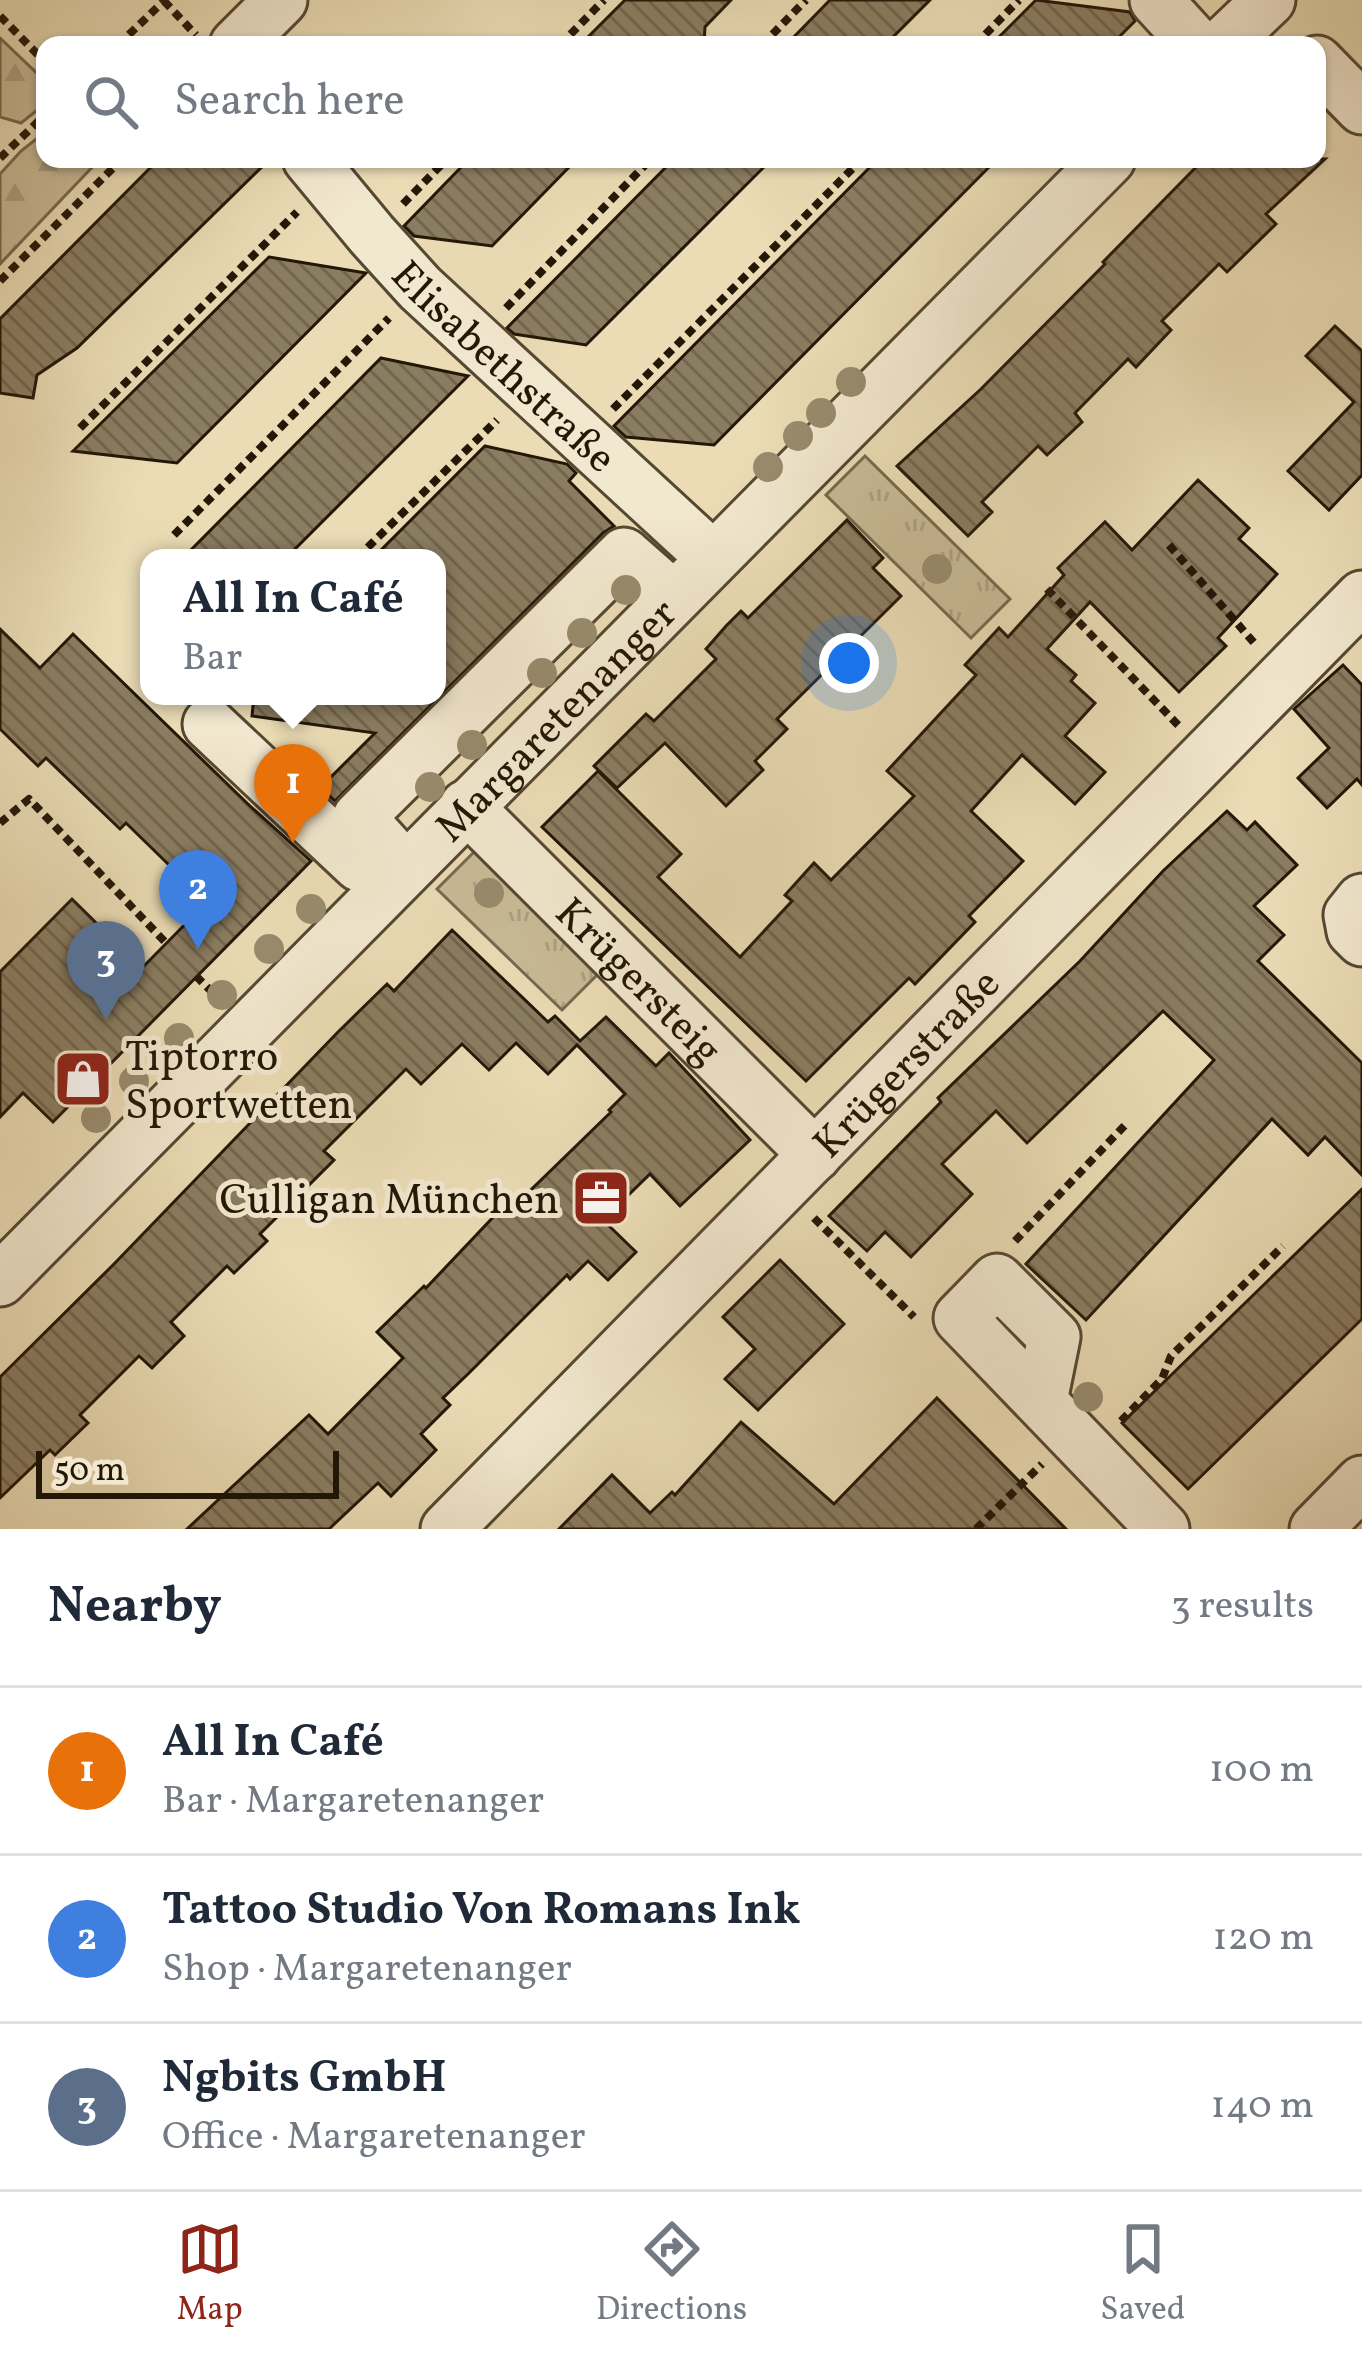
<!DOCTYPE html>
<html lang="en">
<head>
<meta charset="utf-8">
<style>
  :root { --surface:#fff; --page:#f2f2f3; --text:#1f2937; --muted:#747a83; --line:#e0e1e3; --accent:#8f2418 }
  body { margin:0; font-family:Vollkorn,serif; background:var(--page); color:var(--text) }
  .scale { position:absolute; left:36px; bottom:30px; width:303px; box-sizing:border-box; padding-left:12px; border:6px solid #231707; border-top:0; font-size:33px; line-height:42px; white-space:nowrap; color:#231707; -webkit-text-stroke:9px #f2e8cf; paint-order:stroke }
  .you { position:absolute; left:849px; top:663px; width:42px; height:42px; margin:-30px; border:9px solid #fff; border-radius:50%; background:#1a73e8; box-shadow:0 0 0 18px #1a73e833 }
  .badge { display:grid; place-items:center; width:78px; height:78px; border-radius:50%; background:var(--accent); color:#fff; font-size:39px; font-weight:700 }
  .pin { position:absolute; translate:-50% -99px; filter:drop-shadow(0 3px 6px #0008) }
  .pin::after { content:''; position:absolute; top:63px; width:42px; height:36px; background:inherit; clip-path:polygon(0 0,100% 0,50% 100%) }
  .popup { position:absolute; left:140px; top:549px; width:306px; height:156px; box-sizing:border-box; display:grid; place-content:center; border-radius:24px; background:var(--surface); filter:drop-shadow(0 3px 9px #0005); font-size:39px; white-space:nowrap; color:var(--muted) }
  .popup b { font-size:45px; color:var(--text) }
  .popup::after { content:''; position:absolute; left:50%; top:100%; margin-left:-24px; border:24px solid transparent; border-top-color:var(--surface) }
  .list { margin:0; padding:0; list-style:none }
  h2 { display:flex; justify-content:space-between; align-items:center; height:156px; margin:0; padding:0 48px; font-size:51px }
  h2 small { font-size:39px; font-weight:400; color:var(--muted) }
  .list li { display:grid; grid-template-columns:78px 1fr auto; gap:36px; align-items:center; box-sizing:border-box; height:168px; padding:0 48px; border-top:3px solid var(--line) }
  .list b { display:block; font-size:45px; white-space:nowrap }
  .list p { margin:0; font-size:39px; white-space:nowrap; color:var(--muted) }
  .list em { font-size:39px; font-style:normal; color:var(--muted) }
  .icon { flex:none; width:66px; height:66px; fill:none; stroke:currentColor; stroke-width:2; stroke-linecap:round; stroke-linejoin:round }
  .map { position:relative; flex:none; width:1362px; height:1529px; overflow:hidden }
  .search { position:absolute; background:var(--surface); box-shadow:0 3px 9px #0004; left:36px; right:36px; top:36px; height:132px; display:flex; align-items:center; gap:30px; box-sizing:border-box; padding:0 42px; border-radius:24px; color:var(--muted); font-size:45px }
  .sheet { height:660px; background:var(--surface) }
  nav { display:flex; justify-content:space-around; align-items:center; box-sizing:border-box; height:168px; border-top:3px solid var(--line); background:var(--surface); font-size:33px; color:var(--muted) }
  nav a { display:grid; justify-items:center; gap:6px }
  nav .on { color:var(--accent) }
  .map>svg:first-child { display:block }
</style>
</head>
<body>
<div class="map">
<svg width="1362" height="1529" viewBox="0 0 1362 1529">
  <defs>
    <pattern id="grass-tufts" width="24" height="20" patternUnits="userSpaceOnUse" patternTransform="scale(3)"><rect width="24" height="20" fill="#c9bb97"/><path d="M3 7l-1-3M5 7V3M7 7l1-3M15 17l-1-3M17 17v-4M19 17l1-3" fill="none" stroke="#aca081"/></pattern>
    <pattern id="forest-firs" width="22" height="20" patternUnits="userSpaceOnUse" patternTransform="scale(3)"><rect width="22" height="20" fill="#c9bb97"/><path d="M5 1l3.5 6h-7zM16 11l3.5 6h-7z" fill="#aca081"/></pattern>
    <pattern id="building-back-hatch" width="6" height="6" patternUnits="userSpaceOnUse" patternTransform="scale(3)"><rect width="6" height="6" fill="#8b7d61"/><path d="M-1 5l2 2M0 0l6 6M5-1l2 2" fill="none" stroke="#71654e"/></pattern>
  </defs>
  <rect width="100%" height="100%" fill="#ebdcb5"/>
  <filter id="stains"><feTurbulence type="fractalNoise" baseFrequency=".00167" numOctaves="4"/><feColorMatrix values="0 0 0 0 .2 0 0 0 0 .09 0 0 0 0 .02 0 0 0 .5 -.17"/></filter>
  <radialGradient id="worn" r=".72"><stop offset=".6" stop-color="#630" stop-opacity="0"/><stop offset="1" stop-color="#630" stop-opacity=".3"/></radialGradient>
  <g fill="url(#grass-tufts)" stroke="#76694f" stroke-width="3">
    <polygon points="865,456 1010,599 971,638 826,495"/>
    <polygon points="479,847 602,970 562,1010 437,889"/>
  </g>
  <g fill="url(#forest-firs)" stroke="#76694f" stroke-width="3">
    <polygon points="0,38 45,81 45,104 21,123 0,117"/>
    <polygon points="45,132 45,159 100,159 0,264 0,174 21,151"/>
  </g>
  <g fill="url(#building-back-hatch)" stroke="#231707" stroke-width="3">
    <polygon points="625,0 731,0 705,27 704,45 580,45"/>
    <polygon points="830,0 930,0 885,45 786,45"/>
    <polygon points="1036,0 1130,12 1135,21 1111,45 991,45"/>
    <polygon points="159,159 270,159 77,348 37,375 33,398 0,393 0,319"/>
    <polygon points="469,159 577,159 492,246 414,236 404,226"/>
    <polygon points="674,159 772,159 586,345 514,334 507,328"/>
    <polygon points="878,159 997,159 714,445 626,437 614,426"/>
    <polygon points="1204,159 1325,159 1266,214 1276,224 1227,272 1219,264 1162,321 1171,330 1136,367 1128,359 1075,413 1082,422 1047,455 1038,446 982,502 992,512 968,536 897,466 981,389 1105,264 1103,262"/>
    <polygon points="269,257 366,273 177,463 73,451"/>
    <polygon points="1335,326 1362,351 1362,475 1329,510 1288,471 1354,402 1306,356"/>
    <polygon points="381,358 468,376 286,558 183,558"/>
    <polygon points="485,446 567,464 576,473 569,481 614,526 603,533 335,801 320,788 375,733 252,716 254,696 437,696 437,558 373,558"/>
    <polygon points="1198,480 1249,528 1239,539 1277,574 1218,638 1226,646 1179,692 1090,602 1047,649 1076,675 1071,681 1095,703 1065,736 1105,772 1075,804 1022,755 971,811 1023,861 969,916 975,922 915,984 909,978 806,1081 542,827 598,771 681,854 658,877 740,957 792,901 785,895 814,863 831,880 914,796 887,771 976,675 965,665 999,628 1008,637 1064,575 1058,568 1105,522 1132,550"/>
    <polygon points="847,520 883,558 873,568 901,596 777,719 787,729 755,761 763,770 726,806 665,743 617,788 594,766 646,714 654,721 716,659 706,649 726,626 741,611 748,618"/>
    <polygon points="0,629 40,668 73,634 250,806 311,861 53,1122 23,1093 0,1117 0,972 72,899 142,968 207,902 126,823 120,829 46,758 38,766 0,729"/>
    <polygon points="1343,665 1362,685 1362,785 1357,779 1327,808 1298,778 1329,748 1294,709"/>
    <polygon points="1227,811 1247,830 1255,822 1297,865 1254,906 1284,935 1258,961 1362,1063 1362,1175 1325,1137 1308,1155 1272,1119 1086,1320 1026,1264 1214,1060 1163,1011 1027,1143 996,1111 942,1164 972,1194 911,1257 885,1232 867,1251 829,1216 941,1102 938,1098 1080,961 1163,871"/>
    <polygon points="452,930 548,1022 555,1016 580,1041 606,1017 656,1066 669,1053 750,1140 680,1206 650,1174 603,1220 636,1252 608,1280 588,1261 570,1279 567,1275 468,1374 443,1398 450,1405 421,1434 436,1450 391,1496 378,1483 329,1529 187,1529 309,1415 328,1434 403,1358 377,1332 424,1286 426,1288 500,1210 505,1215 611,1112 609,1110 625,1094 577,1045 548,1074 516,1043 489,1070 462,1044 421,1084 406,1069 324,1151 334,1160 260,1234 267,1241 234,1273 227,1266 171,1322 184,1336 152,1368 139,1356 80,1415 88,1423 55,1455 50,1450 0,1498 0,1377 113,1265 338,1032 387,984 394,991"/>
    <polygon points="1362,1189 1362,1319 1188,1489 1122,1423"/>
    <polygon points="780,1260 844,1324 758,1410 725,1379 755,1349 723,1317"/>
    <polygon points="937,1398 1066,1529 559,1529 612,1475 650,1513 672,1492 675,1495 741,1422 834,1504"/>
  </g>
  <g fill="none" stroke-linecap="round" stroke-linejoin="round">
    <g stroke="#554832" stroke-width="57">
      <g id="minor">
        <polyline points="1156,0 1197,45"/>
        <polyline points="236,45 281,0"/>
        <polyline points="1222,45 1269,0"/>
        <polyline points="1317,62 1362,108"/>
        <path id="s1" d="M309 159 372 235 420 288 713 558"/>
        <polyline points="209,724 359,865"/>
        <path id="s2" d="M466 806 815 1155"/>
        <polyline points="405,868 359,817 624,554 674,598"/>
        <polyline points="1362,900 1350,915 1353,931 1362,940"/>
        <path id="s3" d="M0 1280 1109 159"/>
        <polyline points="1041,1401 1054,1337 997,1280 960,1318 1163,1529"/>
        <path id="s4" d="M447 1529 1362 597"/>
        <polyline points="1316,1529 1362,1482"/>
      </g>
    </g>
    <g stroke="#231707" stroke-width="8" stroke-dasharray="9 6" stroke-linecap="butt">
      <polyline points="164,1 196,35"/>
      <polyline points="0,16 45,62"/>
      <polyline points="118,45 165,0"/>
      <polyline points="560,45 604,0"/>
      <polyline points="762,45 806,0"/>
      <polyline points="975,45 1019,0"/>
      <polyline points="0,158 45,115"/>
      <polyline points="403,204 447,159"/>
      <polyline points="0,281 122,159"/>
      <polyline points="506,308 651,159"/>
      <polyline points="613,409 862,159"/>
      <polyline points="80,428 297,212"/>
      <polyline points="174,535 389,318"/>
      <polyline points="1169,545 1256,645"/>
      <polyline points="357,558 497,420"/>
      <polyline points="1047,589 1179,726"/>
      <polyline points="0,823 29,799 167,944"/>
      <polyline points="196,976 217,997"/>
      <polyline points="814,1218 914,1317"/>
      <polyline points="1015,1241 1127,1123"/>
      <polyline points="1121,1421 1162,1379 1171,1356 1283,1246"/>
      <polyline points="976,1529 1042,1464"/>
    </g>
    <use href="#minor" stroke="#f2e8cf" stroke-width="51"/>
  </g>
  <g fill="#988b6d">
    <circle cx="851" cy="382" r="15"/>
    <circle cx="821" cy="413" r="15"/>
    <circle cx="798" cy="436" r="15"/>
    <circle cx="768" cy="467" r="15"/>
    <circle cx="937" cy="569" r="15"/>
    <circle cx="626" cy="590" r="15"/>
    <circle cx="582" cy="633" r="15"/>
    <circle cx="542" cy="673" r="15"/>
    <circle cx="472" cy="745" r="15"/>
    <circle cx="430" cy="787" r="15"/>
    <circle cx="489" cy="893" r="15"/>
    <circle cx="311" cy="909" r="15"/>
    <circle cx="269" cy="949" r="15"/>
    <circle cx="222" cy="995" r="15"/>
    <circle cx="179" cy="1038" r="15"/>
    <circle cx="134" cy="1081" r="15"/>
    <circle cx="96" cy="1118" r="15"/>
    <circle cx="1088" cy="1397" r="15"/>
  </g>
  <defs>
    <g id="shop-square" transform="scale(3)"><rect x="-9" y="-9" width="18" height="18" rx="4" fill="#8f2418" stroke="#f2e8cf"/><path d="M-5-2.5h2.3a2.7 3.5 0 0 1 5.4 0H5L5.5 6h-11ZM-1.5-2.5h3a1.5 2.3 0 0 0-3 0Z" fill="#fff"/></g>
    <g id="office-square" transform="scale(3)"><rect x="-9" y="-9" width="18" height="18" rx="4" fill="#8f2418" stroke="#f2e8cf"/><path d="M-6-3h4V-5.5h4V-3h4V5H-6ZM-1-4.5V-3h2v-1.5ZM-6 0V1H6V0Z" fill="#fff"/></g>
  </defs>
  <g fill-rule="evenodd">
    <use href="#shop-square" x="83" y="1079"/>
    <use href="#office-square" x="601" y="1198"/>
  </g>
  <g text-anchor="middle" stroke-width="10" stroke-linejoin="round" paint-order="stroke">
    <g font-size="42" fill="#231707" stroke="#f2e8cf">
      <text dy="15" stroke="none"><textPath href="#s1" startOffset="285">Elisabethstraße</textPath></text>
      <text dy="15" stroke="none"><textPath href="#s3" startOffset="789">Margaretenanger</textPath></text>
      <text dy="15" stroke="none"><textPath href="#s2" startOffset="246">Krügersteig</textPath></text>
      <text dy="15" stroke="none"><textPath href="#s4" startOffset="654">Krügerstraße</textPath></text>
    </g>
    <g font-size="42" fill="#231707" stroke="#f2e8cf" text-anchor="start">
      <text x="125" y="1070">Tiptorro<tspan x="125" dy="48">Sportwetten</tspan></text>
      <text x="559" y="1213" text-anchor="end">Culligan München</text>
    </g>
  </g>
  <rect width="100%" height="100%" filter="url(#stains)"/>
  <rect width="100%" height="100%" fill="url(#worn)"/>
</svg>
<div class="scale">50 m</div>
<div class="you"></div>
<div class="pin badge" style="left:293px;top:843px;background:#e8710a">1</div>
<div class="popup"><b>All In Café</b>Bar</div>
<div class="pin badge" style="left:198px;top:949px;background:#3f7fe0">2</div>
<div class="pin badge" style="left:106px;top:1020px;background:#5c6f8a">3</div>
<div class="search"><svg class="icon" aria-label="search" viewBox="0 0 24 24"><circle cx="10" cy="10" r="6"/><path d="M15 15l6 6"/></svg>Search here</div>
</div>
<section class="sheet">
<h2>Nearby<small>3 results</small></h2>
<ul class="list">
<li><span class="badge" style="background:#e8710a">1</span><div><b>All In Café</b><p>Bar · Margaretenanger</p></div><em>100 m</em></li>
<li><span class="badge" style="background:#3f7fe0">2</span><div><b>Tattoo Studio Von Romans Ink</b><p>Shop · Margaretenanger</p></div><em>120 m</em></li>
<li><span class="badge" style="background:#5c6f8a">3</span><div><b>Ngbits GmbH</b><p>Office · Margaretenanger</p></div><em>140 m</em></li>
</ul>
</section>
<nav>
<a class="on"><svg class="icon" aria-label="map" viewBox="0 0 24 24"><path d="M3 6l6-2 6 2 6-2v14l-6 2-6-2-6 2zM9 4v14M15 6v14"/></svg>Map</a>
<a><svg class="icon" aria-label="directions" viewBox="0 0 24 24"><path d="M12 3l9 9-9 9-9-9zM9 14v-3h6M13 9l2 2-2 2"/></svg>Directions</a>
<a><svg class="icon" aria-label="saved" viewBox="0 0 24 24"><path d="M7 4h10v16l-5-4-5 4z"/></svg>Saved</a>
</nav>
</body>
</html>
